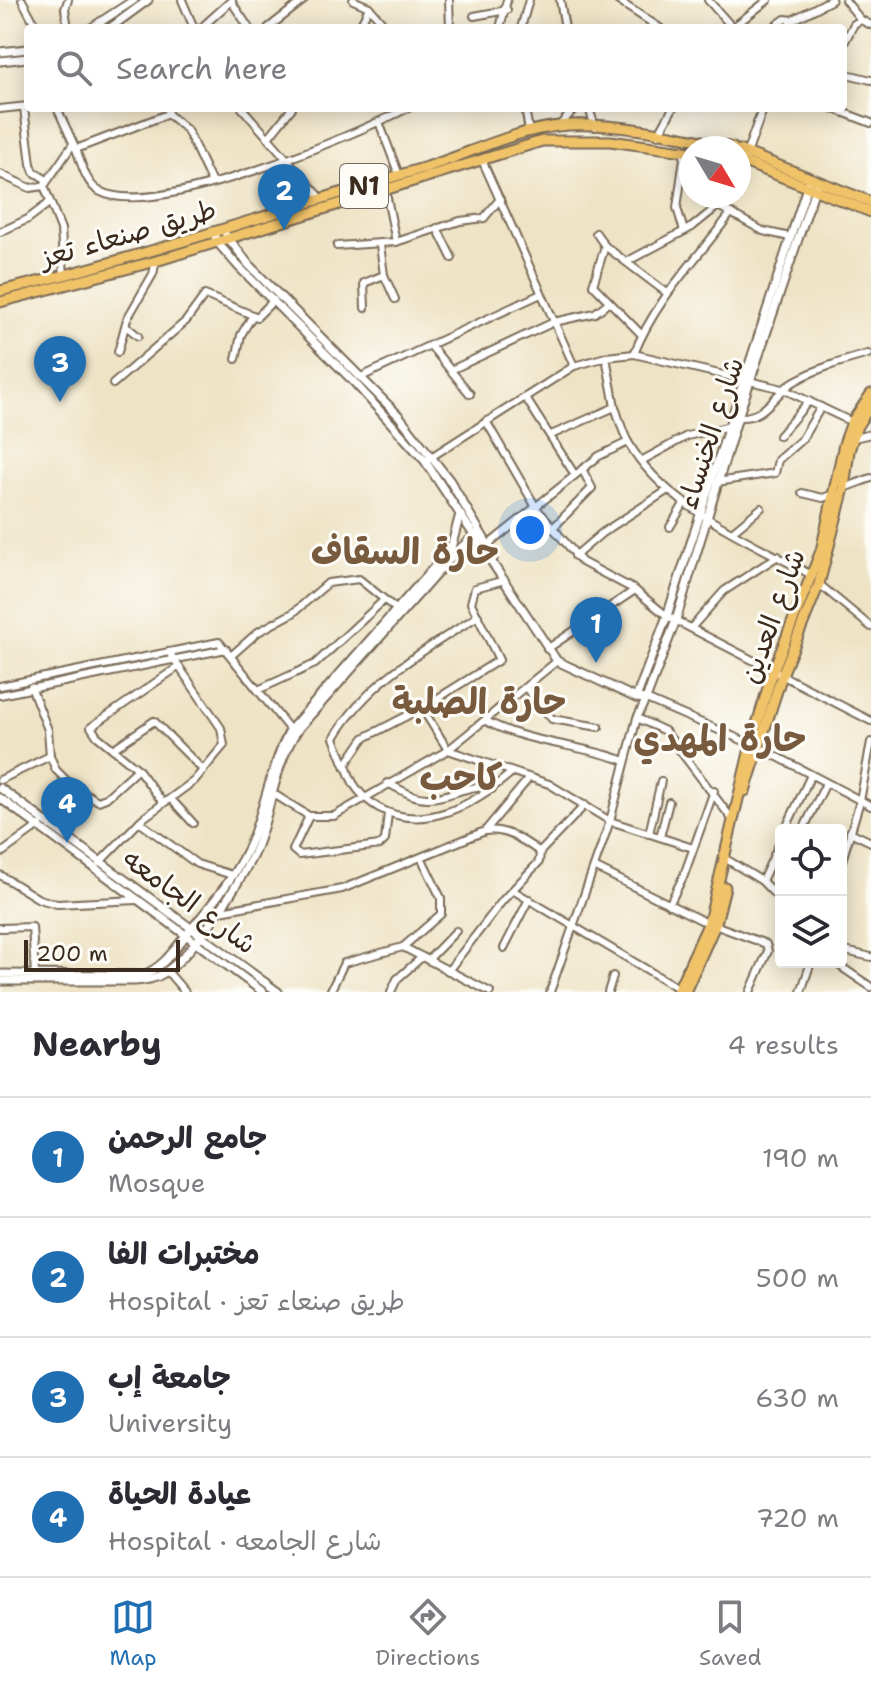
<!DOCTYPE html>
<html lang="en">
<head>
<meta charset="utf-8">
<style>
  :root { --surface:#fff; --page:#f2f2f3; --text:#2b2b33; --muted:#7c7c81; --line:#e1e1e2; --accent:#1f6fb2 }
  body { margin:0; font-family:"Shantell Sans","Playpen Sans Arabic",sans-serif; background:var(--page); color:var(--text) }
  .controls { position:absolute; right:24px; bottom:24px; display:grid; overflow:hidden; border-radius:8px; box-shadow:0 4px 20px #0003 }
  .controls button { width:72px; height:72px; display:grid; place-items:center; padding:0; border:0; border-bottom:2px solid var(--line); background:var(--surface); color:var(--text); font:40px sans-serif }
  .compass { position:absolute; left:679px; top:136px; width:72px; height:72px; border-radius:50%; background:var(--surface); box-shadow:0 4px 20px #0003; rotate:128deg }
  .scale { position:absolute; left:24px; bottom:20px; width:156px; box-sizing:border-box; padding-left:8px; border:4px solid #3b2a1e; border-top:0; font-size:22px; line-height:28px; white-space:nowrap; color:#3b2a1e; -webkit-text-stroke:6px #fdfcf7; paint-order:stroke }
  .you { position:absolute; left:530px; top:530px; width:28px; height:28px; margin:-20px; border:6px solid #fff; border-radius:50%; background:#1a73e8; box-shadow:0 0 0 12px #1a73e833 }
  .badge { display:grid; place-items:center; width:52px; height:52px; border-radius:50%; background:var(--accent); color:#fff; font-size:26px; font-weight:700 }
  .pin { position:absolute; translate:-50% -66px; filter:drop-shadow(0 2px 4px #0008) }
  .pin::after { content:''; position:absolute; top:42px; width:28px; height:24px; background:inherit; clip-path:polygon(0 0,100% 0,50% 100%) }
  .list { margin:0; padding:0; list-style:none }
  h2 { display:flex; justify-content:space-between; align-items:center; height:104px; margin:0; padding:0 32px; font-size:34px }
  h2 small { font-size:26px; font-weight:400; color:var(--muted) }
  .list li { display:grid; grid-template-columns:52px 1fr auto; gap:24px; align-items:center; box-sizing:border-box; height:120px; padding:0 32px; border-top:2px solid var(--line) }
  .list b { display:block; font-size:30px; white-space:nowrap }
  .list p { margin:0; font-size:26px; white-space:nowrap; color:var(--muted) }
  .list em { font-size:26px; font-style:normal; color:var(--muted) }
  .icon { flex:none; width:44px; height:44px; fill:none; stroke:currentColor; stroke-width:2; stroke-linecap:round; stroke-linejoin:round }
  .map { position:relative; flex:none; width:871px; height:992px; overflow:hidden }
  .search { position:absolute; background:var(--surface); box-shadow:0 4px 20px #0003; left:24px; right:24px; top:24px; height:88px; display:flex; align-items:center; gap:20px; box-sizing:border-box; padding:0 28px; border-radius:8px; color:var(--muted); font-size:30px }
  .sheet { height:584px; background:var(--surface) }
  nav { display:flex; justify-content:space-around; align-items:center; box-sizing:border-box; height:112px; border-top:2px solid var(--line); background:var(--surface); font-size:22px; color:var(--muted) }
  nav a { display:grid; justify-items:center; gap:4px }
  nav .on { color:var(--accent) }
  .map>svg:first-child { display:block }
</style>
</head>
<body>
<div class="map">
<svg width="871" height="992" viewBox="0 0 871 992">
  <rect width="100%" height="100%" fill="#fdfcf7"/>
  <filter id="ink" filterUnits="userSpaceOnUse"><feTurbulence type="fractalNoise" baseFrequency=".0125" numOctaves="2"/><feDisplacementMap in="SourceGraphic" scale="16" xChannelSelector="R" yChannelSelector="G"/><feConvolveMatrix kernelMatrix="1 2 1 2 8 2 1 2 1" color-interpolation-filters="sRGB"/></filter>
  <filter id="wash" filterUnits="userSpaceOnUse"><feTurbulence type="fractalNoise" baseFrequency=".006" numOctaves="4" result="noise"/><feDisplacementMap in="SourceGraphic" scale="32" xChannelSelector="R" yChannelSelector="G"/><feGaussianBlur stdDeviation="1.8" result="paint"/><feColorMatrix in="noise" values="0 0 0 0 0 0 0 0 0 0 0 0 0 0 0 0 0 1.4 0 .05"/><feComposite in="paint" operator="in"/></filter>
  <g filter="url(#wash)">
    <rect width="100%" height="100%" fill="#eee3c5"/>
  </g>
  <g filter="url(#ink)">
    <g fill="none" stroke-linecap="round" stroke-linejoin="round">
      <g stroke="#7a6b58" stroke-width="10">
        <g id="minor">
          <polyline points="22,0 37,28"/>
          <polyline points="182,0 194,28"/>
          <polyline points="353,0 369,7 387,28"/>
          <polyline points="449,0 450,28"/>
          <polyline points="560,0 565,28"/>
          <polyline points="617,0 660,28"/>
          <polyline points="708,0 732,27"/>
          <polyline points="845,0 861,20"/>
          <polyline points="231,1 249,28"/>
          <polyline points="474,16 507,10"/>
          <polyline points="68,28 65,9 68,0"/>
          <polyline points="201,28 232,0"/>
          <polyline points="268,28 304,0"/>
          <polyline points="359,28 369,7"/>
          <polyline points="500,28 507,0"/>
          <polyline points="521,28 529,0"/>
          <polyline points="732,28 768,0"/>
          <polyline points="772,28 785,19 793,20"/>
          <polyline points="843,45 854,24 861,20 871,25"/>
          <polyline points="843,73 871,80"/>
          <polyline points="24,108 31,164 34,172 47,180"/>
          <polyline points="57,108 76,149 168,114"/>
          <polyline points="167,108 168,114 187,130 212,183"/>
          <polyline points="242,108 321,198"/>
          <polyline points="525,108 529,131"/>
          <polyline points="589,108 595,127"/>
          <polyline points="832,108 871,123"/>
          <polyline points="0,109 28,106"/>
          <polyline points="379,122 399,175"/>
          <polyline points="560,125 575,108"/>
          <polyline points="658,135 673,108"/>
          <polyline points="268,138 292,108"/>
          <path d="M76 149C81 162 86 184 99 191 154 221 351 136 408 108"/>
          <polyline points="482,160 574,366"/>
          <polyline points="0,174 30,188 44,186"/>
          <polyline points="385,188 396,242 460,221 484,218 500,199"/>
          <polyline points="437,228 452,258"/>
          <polyline points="684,231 677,208 685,151"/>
          <polyline points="0,232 28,219 49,203"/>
          <polyline points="596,233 605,246 667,293"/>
          <polyline points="380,245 384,275 395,299"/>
          <polyline points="337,246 396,242"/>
          <polyline points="605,246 593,285 642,335"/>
          <polyline points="628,261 692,227 718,206 763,231 790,237"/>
          <polyline points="64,276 61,229 44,186 73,144"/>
          <polyline points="365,308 364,283 384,275"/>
          <polyline points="126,326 138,336"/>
          <polyline points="430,345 470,394"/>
          <polyline points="118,352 127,319 153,274 156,261"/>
          <path d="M634 354C655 300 697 259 731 213"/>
          <polyline points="606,357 615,407"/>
          <polyline points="236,359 241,335 253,315"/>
          <polyline points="451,370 554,322 595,313 608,303"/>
          <polyline points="361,377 541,294"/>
          <polyline points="113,384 186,321 205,295 257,317 274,300"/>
          <polyline points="525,397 575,475"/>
          <path d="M738 417C767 419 773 393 795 381 818 368 843 361 868 354"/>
          <polyline points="486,421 537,509 582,562 635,590 667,616 871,721"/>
          <path d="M551 435 615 407C619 418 622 431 628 442 666 509 749 539 813 576"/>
          <polyline points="779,436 809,401"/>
          <polyline points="854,438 871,434"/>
          <polyline points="428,459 574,366 606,357 634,354 783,389 852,422"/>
          <polyline points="643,460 687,436 726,427"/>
          <polyline points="717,482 775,473 778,460 802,439 821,407"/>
          <polyline points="844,488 871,478"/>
          <polyline points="802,493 823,498 835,493"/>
          <polyline points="670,527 685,502"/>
          <polyline points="552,529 592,488 582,469"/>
          <polyline points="733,531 761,508"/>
          <polyline points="488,545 599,456 628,442"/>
          <polyline points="575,556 602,533 668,490"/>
          <path d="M505 580 475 588 471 603 499 660 422 708 364 738 346 764C350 783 362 798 379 808 424 833 475 804 511 773"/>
          <polyline points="819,584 871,627"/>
          <polyline points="692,627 724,591 778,556"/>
          <polyline points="547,649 635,590"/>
          <polyline points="232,655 258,632 293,613 328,583 359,579 396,609"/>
          <polyline points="0,686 219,642 290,730"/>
          <polyline points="31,687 48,730 50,756 56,770 70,784 98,801 106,798 138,769"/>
          <polyline points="526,688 552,719 599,727"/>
          <polyline points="258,690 315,664 383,601"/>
          <polyline points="0,695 226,649"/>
          <polyline points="422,708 448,750 549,784 610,821 693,848"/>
          <polyline points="637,718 665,731 732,819"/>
          <path d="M486 721C529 744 580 744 625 761"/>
          <polyline points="757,746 871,806"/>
          <polyline points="113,749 154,721 203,770"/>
          <path d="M346 768 334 738C368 681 423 651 478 616"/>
          <polyline points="0,780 50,756"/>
          <path d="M387 783C400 789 414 799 429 798 450 798 473 781 492 789"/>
          <polyline points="269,791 309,816 334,816 448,750 557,661"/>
          <polyline points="171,799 193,823"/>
          <polyline points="163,803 138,769 97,736 91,727 178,667"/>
          <polyline points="309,816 293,850 299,855 380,845 385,840 388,813"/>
          <polyline points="139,822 197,864 232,875"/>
          <polyline points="785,830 811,775"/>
          <polyline points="803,830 826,783"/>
          <polyline points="485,831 529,778"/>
          <polyline points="850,832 871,842"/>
          <polyline points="649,834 661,781"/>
          <polyline points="660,837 669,802"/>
          <polyline points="0,854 40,825"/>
          <polyline points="726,859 762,881 781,901"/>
          <polyline points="99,863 142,819 194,781 224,745 221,728 169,652"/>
          <polyline points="841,864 860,801 871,742"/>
          <polyline points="594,867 701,920 766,944 768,951 750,992"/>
          <polyline points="0,875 39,899 57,904 137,900"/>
          <polyline points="762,881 781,840"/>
          <polyline points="514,891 678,988"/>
          <polyline points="669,905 684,875 714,791"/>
          <path d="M204 914 342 889 485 831C506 828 523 840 540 852"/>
          <polyline points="0,928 32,927 35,974"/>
          <polyline points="403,947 490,992"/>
          <polyline points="504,948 529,899"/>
          <polyline points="841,950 871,957"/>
          <polyline points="428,960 456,931"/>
          <polyline points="834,962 871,987"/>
          <polyline points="167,971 185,992"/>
          <polyline points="448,971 503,900 539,862 540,852 585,805"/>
          <polyline points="330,992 344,963 403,947 441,914 441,898 422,859"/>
          <polyline points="391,992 397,979 422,957"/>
          <polyline points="550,992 610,821 637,718 646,699 751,744"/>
          <polyline points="608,992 613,976"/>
          <polyline points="801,992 811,962"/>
        </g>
      </g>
      <g stroke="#7a6b58" stroke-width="11">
        <g id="tertiary">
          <polyline points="91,28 134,0"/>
          <polyline points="110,28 148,0"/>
          <polyline points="788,28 793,20 831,0"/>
          <polyline points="0,52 28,49"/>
          <polyline points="0,61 28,58"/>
          <polyline points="744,161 763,108"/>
          <polyline points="213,231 217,242 238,266 354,382 425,461 557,661 636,698 646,699 676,620 738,417 816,186"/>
          <polyline points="226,235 249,265 399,416 450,481 488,545 493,559"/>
          <polyline points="458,552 482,548"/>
          <polyline points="636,698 667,616 808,184"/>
          <polyline points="0,788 278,992"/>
          <polyline points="0,798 263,992"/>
          <path d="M0 974 142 975C162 969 174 950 187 934 212 904 239 873 253 836 266 801 272 764 290 730L451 548 460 514"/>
          <path d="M0 981H135C146 980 155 979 164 973 194 954 237 887 253 855 272 814 272 766 299 728L456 552 479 532"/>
        </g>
      </g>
      <g stroke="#7a6b58" stroke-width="13">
        <g id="primary">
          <polyline points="745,791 782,675 819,584 844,488 849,451 857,426 871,405"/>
          <polyline points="677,992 709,922 751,744 773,671 821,551 844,444 852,422 871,394"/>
          <polyline points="685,992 716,923 725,887"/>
        </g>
      </g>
      <g stroke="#7a6b58" stroke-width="13">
        <g id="trunk">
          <polyline points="739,150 871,202"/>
          <polyline points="739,160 871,212"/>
          <path d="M0 291C142 258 280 210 420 169 465 156 511 131 558 126 604 120 687 137 733 148"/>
          <polyline points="0,302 156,261 542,141 610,141 691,152"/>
        </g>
      </g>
      <use href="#minor" stroke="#fff" stroke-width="6"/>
      <use href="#tertiary" stroke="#fff" stroke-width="7"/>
      <use href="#primary" stroke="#f1c369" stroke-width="9"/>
      <use href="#trunk" stroke="#f1c369" stroke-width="9"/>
    </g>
  </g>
  <g text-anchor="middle" stroke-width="6" stroke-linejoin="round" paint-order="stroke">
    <rect fill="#fdfcf7" stroke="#75695f" stroke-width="2" x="340" y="164" width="48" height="44" rx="6"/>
    <g font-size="26" font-weight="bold" fill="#3b2a1e">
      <text x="364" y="195">N1</text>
    </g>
    <g font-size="28" fill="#3b2a1e" stroke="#fdfcf7">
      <text transform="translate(128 233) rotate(-16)" y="10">طريق صنعاء تعز</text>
      <text transform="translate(710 433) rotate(-72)" y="10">شارع الخنساء</text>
      <text transform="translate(772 616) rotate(-70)" y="10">شارع العدين</text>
      <text transform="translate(190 901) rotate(36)" y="10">شارع الجامعه</text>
    </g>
    <g font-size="36" font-weight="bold" fill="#785b3f" stroke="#fdfcf7">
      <text x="405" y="564">حارة السقاف</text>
      <text x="479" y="714">حارة الصلبة</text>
      <text x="720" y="751">حارة المهدي</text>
      <text x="461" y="790">كاحب</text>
    </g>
  </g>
</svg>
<div class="controls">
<button><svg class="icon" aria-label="locate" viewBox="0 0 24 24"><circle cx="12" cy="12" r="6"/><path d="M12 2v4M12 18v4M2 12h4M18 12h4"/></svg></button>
<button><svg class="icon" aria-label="layers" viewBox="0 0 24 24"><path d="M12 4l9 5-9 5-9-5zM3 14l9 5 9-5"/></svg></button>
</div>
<svg class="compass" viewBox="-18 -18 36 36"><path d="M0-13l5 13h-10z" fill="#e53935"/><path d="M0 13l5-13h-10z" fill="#7c7c81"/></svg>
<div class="scale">200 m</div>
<div class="you"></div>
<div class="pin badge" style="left:596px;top:663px">1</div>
<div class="pin badge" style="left:284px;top:230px">2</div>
<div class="pin badge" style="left:60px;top:402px">3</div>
<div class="pin badge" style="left:67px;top:843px">4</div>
<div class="search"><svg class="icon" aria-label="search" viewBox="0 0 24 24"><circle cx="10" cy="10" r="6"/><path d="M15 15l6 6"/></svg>Search here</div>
</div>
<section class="sheet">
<h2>Nearby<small>4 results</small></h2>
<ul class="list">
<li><span class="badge">1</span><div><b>جامع الرحمن</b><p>Mosque</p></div><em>190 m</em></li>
<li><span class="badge">2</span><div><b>مختبرات الفا</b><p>Hospital · طريق صنعاء تعز</p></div><em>500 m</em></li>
<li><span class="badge">3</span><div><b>جامعة إب</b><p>University</p></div><em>630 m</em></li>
<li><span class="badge">4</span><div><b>عيادة الحياة</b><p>Hospital · شارع الجامعه</p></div><em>720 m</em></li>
</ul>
</section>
<nav>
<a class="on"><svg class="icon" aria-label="map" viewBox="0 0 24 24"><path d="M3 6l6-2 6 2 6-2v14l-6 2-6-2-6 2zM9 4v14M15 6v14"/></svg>Map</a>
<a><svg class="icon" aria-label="directions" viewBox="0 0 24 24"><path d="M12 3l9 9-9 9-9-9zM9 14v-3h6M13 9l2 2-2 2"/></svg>Directions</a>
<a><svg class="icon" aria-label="saved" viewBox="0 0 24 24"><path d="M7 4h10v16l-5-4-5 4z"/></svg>Saved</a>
</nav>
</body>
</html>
